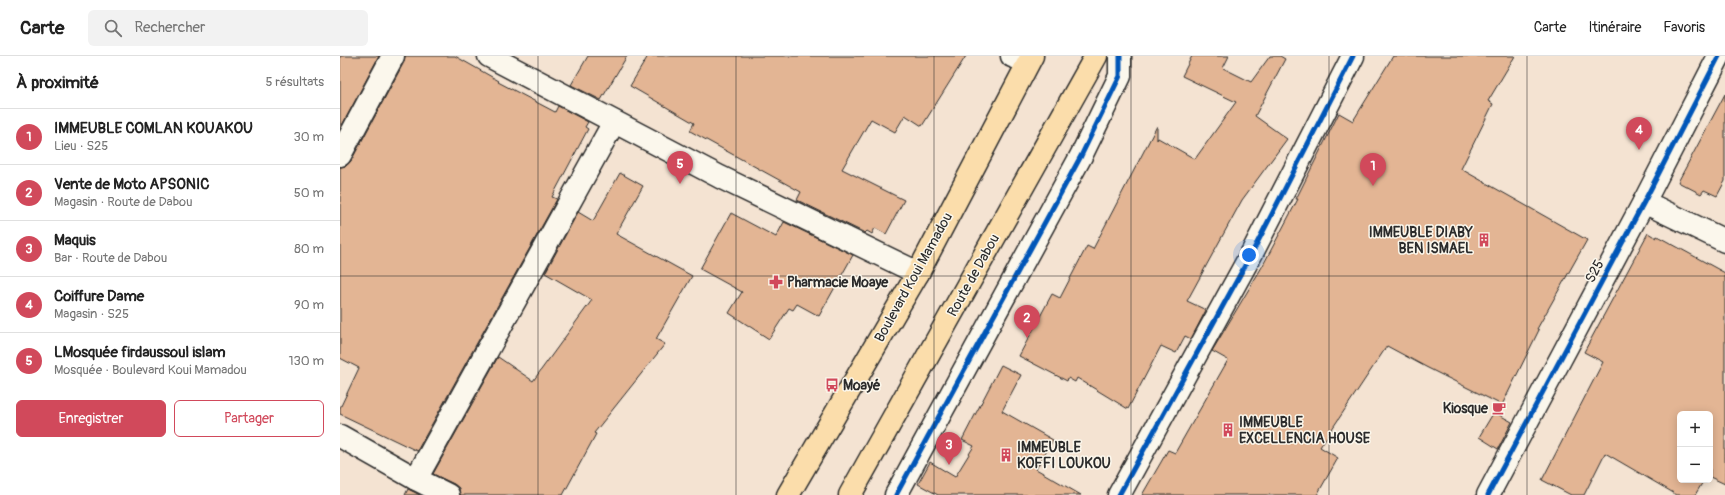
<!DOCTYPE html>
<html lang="fr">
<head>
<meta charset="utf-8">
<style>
  :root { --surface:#fff; --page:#f2f2f2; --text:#222; --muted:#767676; --line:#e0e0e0; --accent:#d1495b }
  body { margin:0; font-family:Pangolin,sans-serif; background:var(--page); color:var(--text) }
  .controls { position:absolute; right:12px; bottom:12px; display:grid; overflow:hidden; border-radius:6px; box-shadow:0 2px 10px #0003 }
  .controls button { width:36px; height:36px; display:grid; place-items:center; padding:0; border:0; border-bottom:1px solid var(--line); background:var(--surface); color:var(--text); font:20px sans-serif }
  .you { position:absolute; left:909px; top:199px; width:14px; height:14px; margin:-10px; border:3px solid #fff; border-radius:50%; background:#1a73e8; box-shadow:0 0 0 6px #1a73e833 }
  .badge { display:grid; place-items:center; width:26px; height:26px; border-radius:50%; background:var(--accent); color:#fff; font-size:13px; font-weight:700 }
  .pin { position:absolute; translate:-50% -33px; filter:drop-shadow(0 1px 2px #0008) }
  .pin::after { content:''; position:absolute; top:21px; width:14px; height:12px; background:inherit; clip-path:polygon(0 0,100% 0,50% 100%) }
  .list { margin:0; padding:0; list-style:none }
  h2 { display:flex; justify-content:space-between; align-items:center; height:52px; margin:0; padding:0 16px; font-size:17px }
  h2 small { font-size:13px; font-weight:400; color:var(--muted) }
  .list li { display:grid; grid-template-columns:26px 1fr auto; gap:12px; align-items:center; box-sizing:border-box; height:56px; padding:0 16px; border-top:1px solid var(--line) }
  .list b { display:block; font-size:15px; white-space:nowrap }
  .list p { margin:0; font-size:13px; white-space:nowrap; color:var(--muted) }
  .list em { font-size:13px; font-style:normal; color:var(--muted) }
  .actions { display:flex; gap:8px; padding:12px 16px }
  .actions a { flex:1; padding:9px 0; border:1px solid var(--accent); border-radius:6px; text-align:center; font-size:14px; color:var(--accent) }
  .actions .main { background:var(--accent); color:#fff }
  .icon { flex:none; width:22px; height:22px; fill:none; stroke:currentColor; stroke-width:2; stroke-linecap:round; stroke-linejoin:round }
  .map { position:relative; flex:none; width:1385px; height:439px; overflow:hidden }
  header { display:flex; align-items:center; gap:24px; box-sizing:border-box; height:56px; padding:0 20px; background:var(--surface); border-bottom:1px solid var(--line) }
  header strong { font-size:19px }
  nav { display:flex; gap:22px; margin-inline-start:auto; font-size:14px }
  .search { width:280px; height:36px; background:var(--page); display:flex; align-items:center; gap:10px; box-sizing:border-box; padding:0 14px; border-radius:6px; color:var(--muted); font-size:15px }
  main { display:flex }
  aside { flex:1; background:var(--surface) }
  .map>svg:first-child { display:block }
</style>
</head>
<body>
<header>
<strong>Carte</strong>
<div class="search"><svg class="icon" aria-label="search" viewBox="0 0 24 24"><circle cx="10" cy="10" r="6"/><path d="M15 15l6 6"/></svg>Rechercher</div>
<nav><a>Carte</a><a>Itinéraire</a><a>Favoris</a></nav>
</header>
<main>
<aside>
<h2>À proximité<small>5 résultats</small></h2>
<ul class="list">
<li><span class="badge">1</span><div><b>IMMEUBLE COMLAN KOUAKOU</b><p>Lieu · S25</p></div><em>30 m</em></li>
<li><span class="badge">2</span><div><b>Vente de Moto APSONIC</b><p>Magasin · Route de Dabou</p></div><em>50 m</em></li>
<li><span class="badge">3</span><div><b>Maquis</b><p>Bar · Route de Dabou</p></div><em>80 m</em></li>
<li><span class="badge">4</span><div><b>Coiffure Dame</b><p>Magasin · S25</p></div><em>90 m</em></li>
<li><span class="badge">5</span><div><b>LMosquée firdaussoul islam</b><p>Mosquée · Boulevard Koui Mamadou</p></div><em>130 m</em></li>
</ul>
<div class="actions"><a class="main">Enregistrer</a><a>Partager</a></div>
</aside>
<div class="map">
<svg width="1385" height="439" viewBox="0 0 1385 439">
  <rect width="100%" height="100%" fill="#f4e3d2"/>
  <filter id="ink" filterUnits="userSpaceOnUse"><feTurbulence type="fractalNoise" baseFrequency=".025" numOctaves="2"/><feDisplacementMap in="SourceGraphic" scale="8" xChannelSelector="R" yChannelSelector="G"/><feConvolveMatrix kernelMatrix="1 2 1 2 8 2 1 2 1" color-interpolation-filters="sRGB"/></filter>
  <g filter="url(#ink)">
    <g fill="#e3b594" stroke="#2b2b2b">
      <polygon points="0,0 39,0 0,73"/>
      <polygon points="65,0 115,0 159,25 158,26 215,56 218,50 248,66 245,71 248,73 212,141 217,143 77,395 0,358 0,352 19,312 0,302 0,111 6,110 11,105 64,6"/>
      <polygon points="248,0 287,0 261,44 231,29"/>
      <polygon points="308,0 626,0 582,70 565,59 555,76 531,63 502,113 564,144 546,178 535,172 532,178 527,175 525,177 457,144 461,136 350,75 354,67 290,30"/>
      <polygon points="852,0 889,0 883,12 911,26 930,0 940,0 945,3 915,60 947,83 902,144 847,245 866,254 851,283 845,280 836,297 821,290 788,353 737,322 735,326 728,322 727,325 679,300 712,238 720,242 747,190 753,193 817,70 817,84 818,82 855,103 896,46 842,20"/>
      <polygon points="1053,0 1175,0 1148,45 1153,48 1121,113 1247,184 1197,273 1199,274 1162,349 1086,311 1047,290 980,391 998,402 977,439 802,439 828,394 835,397 888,304 872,295 922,211 958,143 956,143 999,57 1013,65"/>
      <polygon points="1385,38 1385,125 1377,140 1364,134 1361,138 1338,126"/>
      <polygon points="280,117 303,130 276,178 352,220 316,283 325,288 254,377 256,378 223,439 120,439 119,432 114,428 93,418 158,301 193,325 252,244 205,217 238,156 253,165"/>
      <polygon points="391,157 436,181 444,166 513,199 479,260 457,248 453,254 449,252 429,283 389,257 402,236 360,213"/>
      <polygon points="1308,177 1316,182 1317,180 1385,217 1385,428 1370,421 1370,358 1340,358 1340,424 1364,424 1355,439 1337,439 1265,397 1244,439 1231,439 1202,424 1263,306 1244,296"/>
      <polygon points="661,309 681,319 662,355 713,384 696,413 741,439 598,439 578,428 590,406 615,421 634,390 622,384"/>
      <polygon points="1154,356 1172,366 1158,393 1139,381"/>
      <polygon points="68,433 80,439 65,439"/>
    </g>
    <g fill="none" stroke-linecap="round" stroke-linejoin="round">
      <g stroke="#2b2b2b" stroke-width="25">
        <g id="minor">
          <polyline points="149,0 380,121 578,217"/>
          <polyline points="672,0 688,6"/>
          <polyline points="0,99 53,0"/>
          <polyline points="1304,146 1385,185"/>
          <polyline points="0,380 76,423 108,439"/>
          <polyline points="76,423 274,66"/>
          <polyline points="556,439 741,100 780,20 780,0"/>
          <polyline points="779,439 913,195 1013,0"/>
          <polyline points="1148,439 1304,146 1379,0"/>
        </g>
      </g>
      <g stroke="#2b2b2b" stroke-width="25">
        <g id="major">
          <polyline points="448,439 578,217 692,0"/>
          <polyline points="510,439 756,0"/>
        </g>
      </g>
      <use href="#minor" stroke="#fbf7ec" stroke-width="22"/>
      <use href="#major" stroke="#fbddab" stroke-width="22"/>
      <g stroke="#fbf7ec" stroke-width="8">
        <g id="cycleway">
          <polyline points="556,439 741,100 780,20 780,0"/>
          <polyline points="779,439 913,195 1013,0"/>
          <polyline points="1148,439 1304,146 1379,0"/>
        </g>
      </g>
      <use href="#cycleway" stroke="#0057b8" stroke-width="5"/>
    </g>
  </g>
  <path fill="none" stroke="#2b2b2b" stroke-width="1" stroke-opacity="0.55" d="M198 0V439M396 0V439M594 0V439M791 0V439M989 0V439M1187 0V439M0 220H1385"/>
  <defs>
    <g id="building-bare" transform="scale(1.08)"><path d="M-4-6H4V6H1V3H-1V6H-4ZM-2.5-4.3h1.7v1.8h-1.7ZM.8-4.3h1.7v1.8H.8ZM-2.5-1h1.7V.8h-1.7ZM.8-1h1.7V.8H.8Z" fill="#d1495b" stroke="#fbf7ec" stroke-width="2.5" paint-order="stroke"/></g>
    <g id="pharmacy-bare" transform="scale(1.08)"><path d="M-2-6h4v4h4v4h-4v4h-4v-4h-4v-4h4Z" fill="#d1495b" stroke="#fbf7ec" stroke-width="2.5" paint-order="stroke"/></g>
    <g id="bus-bare" transform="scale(1.08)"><path d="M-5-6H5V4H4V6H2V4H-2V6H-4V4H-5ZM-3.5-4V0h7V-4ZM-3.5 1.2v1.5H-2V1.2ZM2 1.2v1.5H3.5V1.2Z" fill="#d1495b" stroke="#fbf7ec" stroke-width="2.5" paint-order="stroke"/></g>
    <g id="cafe-bare" transform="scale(1.08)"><path d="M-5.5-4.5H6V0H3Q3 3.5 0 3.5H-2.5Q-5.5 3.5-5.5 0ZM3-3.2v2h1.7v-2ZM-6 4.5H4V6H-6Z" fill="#d1495b" stroke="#fbf7ec" stroke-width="2.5" paint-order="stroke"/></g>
  </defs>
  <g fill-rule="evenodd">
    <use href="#building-bare" x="1144" y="184"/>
    <use href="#pharmacy-bare" x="436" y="226"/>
    <use href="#bus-bare" x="492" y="329"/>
    <use href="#cafe-bare" x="1159" y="352"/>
    <use href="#building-bare" x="888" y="374"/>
    <use href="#building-bare" x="666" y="399"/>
  </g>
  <g text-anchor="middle" stroke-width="3" stroke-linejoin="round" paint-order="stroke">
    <g font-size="14" font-weight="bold" fill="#2b2b2b" stroke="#fbf7ec" text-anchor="start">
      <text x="1133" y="181" text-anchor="end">IMMEUBLE DIABY<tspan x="1133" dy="16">BEN ISMAEL</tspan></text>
      <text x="447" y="231">Pharmacie Moaye</text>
      <text x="503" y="334">Moayé</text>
      <text x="1148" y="357" text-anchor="end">Kiosque</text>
      <text x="899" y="371">IMMEUBLE<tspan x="899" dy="16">EXCELLENCIA HOUSE</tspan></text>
      <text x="677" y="396">IMMEUBLE<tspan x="677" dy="16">KOFFI LOUKOU</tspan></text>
    </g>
    <g font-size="14" fill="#2b2b2b" stroke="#fbf7ec">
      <text transform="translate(1254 215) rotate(-62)" y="5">S25</text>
      <text transform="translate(633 219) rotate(-61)" y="5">Route de Dabou</text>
      <text transform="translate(573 221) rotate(-61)" y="5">Boulevard Koui Mamadou</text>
    </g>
  </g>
</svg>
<div class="controls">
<button>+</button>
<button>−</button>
</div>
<div class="you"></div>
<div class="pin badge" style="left:1033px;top:130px">1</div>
<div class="pin badge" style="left:687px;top:282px">2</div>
<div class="pin badge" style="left:609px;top:409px">3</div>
<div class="pin badge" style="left:1299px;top:94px">4</div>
<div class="pin badge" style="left:340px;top:128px">5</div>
</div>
</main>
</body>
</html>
